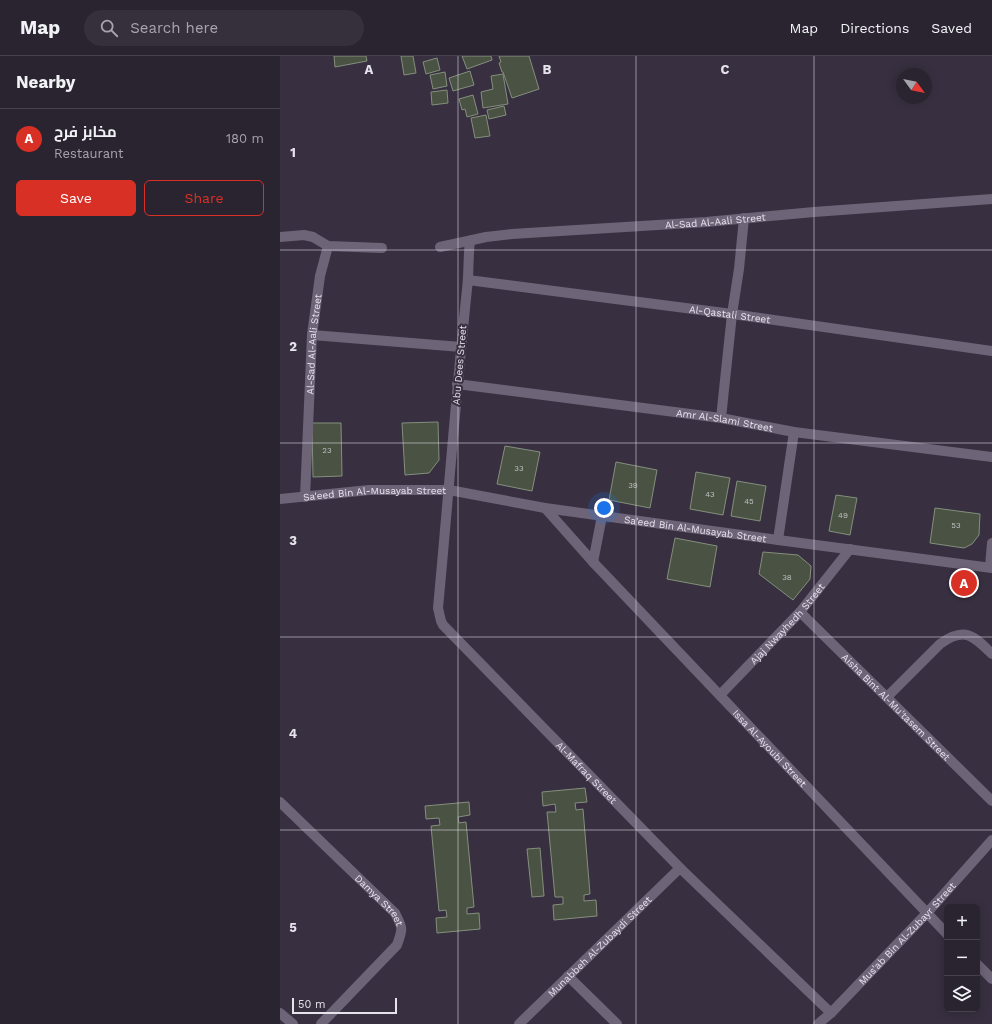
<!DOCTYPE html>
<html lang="en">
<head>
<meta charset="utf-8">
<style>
  :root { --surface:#2a2430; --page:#36303c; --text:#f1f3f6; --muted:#a5a4ab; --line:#46414c; --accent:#d93025 }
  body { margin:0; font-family:"Work Sans",Cairo,sans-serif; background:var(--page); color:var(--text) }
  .controls { position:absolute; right:12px; bottom:12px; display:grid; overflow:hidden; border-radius:6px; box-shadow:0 2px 10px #0003 }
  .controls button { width:36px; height:36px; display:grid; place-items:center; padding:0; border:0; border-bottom:1px solid var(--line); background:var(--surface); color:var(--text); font:20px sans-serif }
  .compass { position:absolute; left:616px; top:12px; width:36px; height:36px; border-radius:50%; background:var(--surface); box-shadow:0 2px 10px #0003; rotate:123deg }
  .scale { position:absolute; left:12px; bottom:10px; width:105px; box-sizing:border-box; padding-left:4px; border:2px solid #e7e3ed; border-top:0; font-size:11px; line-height:14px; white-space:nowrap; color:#e7e3ed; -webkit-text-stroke:3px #383040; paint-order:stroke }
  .you { position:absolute; left:324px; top:452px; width:14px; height:14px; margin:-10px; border:3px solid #fff; border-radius:50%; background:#1a73e8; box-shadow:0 0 0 6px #1a73e833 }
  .badge { display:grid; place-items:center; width:26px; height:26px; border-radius:50%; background:var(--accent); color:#fff; font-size:13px; font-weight:700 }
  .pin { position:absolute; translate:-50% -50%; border:2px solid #fff; box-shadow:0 1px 4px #0006 }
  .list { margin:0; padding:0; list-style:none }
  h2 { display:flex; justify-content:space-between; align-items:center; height:52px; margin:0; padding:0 16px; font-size:17px }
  h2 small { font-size:13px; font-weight:400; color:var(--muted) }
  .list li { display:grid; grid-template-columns:26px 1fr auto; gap:12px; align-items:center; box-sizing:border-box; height:60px; padding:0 16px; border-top:1px solid var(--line) }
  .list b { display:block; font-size:15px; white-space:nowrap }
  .list p { margin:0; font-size:13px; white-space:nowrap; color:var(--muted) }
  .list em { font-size:13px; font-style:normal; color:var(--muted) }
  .actions { display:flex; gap:8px; padding:12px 16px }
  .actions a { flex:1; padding:9px 0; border:1px solid var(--accent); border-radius:6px; text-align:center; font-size:14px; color:var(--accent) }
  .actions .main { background:var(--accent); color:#fff }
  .icon { flex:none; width:22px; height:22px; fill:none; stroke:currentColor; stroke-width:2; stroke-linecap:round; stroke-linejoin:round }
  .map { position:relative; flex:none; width:712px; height:968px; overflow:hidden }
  header { display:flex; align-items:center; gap:24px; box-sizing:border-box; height:56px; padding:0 20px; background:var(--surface); border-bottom:1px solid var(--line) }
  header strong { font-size:19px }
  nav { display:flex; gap:22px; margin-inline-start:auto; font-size:14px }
  .search { width:280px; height:36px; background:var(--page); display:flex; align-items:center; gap:10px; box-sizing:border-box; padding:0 14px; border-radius:22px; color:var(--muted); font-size:15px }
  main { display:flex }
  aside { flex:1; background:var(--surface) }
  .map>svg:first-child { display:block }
</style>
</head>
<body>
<header>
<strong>Map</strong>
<div class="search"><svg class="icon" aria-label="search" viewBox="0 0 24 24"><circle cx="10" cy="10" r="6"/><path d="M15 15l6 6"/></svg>Search here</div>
<nav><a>Map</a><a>Directions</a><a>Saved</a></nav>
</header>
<main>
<aside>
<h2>Nearby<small></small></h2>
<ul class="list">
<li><span class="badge">A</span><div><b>مخابز فرح</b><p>Restaurant</p></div><em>180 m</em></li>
</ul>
<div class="actions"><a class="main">Save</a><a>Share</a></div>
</aside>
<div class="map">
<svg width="712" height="968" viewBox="0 0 712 968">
  <rect width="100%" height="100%" fill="#383040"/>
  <g fill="#4a5343" stroke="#848f7d">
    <polygon points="54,0 86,0 87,5 55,11"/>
    <polygon points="121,0 133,0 136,17 124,19"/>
    <polygon points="182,0 211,0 212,4 187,13"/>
    <polygon points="219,0 249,0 259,33 232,42 223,16 222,16 219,7 221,6"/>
    <polygon points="157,2 160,14 146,18 143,6"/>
    <polygon points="190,15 194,29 173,35 169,22"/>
    <polygon points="165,16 167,30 153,33 150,19"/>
    <polygon points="223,18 228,48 203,52 201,36 213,33 211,20"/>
    <polygon points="167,34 168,47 152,49 151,36"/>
    <polygon points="193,39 198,58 187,61 185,53 182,54 179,43"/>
    <polygon points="224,50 226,59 209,63 207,54"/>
    <polygon points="206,59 210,80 195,82 191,62"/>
    <polygon points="158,366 159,404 149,417 125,419 122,367"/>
    <polygon points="32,367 61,367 62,420 33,421"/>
    <polygon points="225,390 260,396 252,435 217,428"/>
    <polygon points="336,406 377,414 370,452 329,444"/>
    <polygon points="416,416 450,422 443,459 410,453"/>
    <polygon points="457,425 486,430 480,465 451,460"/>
    <polygon points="556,439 577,442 570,479 549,475"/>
    <polygon points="655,452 700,458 699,479 692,488 684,492 650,487"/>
    <polygon points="395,482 437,490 430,531 387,523"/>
    <polygon points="483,496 518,499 531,510 530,523 513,544 479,518"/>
    <polygon points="305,732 307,746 295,747 296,754 303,753 310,838 304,839 304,845 316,844 317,860 274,864 273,849 283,848 283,841 275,841 267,756 276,756 275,748 263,750 262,736"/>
    <polygon points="189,746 190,759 178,761 179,767 186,766 194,851 187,852 187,858 199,857 200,873 157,877 156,862 167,861 166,854 159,855 151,770 160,769 159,762 146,763 145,750"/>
    <polygon points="260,792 264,840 252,841 247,793"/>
  </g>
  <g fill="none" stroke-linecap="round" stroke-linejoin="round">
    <g stroke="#6e6478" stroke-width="10">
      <polyline points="0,181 24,179 33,181 48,190 102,192"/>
      <path id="s1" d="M190 185C188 201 189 217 187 233 176 339 168 445 158 552L161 565 163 569 400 812 551 957"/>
      <path id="s2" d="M160 191 206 181 232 178 426 166 534 156 712 143"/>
      <path id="s3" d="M188 224 452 258 712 295"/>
      <polyline points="32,279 181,291"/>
      <path id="s4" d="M177 328 441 362 514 376 712 401"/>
      <polyline points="441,362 452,258 459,213 464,162"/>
      <path id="s5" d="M25 441 32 279 40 220 48 190"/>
      <path id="s6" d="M265 452 313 506 667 878"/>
      <polyline points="498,484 514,376"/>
      <polyline points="313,506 322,460"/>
      <polyline points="710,511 712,487"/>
      <path id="s7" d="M520 556 712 745"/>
      <path id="s8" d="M440 639 520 556 570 493"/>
      <path d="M607 641 660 588C685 570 694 580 712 598"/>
      <path id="s9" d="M0 746 115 857C123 872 123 873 117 889L41 968"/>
      <polyline points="697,908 712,923"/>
      <polyline points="288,920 337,968"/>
      <polyline points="0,957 13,968"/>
      <path id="s10" d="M239 968 400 812"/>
      <path id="s11" d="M538 968 551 957 647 857 712 784"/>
    </g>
    <path stroke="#6e6478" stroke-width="10" id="s12" d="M0 443 89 434H169L265 452 498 484 712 512"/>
  </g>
  <path fill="none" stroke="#e7e3ed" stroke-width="1" stroke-opacity="0.55" d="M178 0V968M356 0V968M534 0V968M0 194H712M0 387H712M0 581H712M0 774H712"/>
  <g text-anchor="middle" stroke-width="4" stroke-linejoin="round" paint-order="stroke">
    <g font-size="8" fill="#c0bfc2">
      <text x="47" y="397">23</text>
      <text x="239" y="415">33</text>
      <text x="353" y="432">39</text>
      <text x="430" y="441">43</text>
      <text x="469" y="448">45</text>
      <text x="563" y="462">49</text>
      <text x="676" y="472">53</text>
      <text x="507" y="524">38</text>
    </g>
    <g font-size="10" fill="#e7e3ed" stroke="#383040">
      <text dy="4" stroke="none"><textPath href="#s2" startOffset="277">Al-Sad Al-Aali Street</textPath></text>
      <text dy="4" stroke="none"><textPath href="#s3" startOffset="264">Al-Qastali Street</textPath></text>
      <text dy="4" stroke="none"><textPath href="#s5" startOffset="153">Al-Sad Al-Aali Street</textPath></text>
      <text transform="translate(179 309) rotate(-85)" y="4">Abu Dees Street</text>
      <text dy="4" stroke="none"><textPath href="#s4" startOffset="270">Amr Al-Slami Street</textPath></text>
      <text dy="4" stroke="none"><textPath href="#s12" startOffset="95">Sa'eed Bin Al-Musayab Street</textPath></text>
      <text dy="4" stroke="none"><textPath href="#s12" startOffset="419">Sa'eed Bin Al-Musayab Street</textPath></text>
      <text dy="4" stroke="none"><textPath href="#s8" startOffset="98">Ajaj Nwayhedh Street</textPath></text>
      <text dy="4" stroke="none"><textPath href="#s7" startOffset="135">Aisha Bint Al-Mu'tasem Street</textPath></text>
      <text dy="4" stroke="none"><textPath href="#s6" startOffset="329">Issa Al-Ayoubi Street</textPath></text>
      <text dy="4" stroke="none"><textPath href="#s1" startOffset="592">Al-Mafraq Street</textPath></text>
      <text dy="4" stroke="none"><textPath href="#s9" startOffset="140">Damya Street</textPath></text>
      <text dy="4" stroke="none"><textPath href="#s11" startOffset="127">Mus'ab Bin Al-Zubayr Street</textPath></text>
      <text dy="4" stroke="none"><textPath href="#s10" startOffset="112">Munabbeh Al-Zubaydi Street</textPath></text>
    </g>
  </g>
  <g font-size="13" text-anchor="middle" font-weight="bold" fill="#e7e3ed" stroke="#383040" stroke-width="4" stroke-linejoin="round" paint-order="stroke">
    <text x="89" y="18">A</text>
    <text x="267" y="18">B</text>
    <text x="445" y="18">C</text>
    <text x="13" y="101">1</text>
    <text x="13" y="295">2</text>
    <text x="13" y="489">3</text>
    <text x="13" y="682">4</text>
    <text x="13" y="876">5</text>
  </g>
</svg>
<div class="controls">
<button>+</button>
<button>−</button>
<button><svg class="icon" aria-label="layers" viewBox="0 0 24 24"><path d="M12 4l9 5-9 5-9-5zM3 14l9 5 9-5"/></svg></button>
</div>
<svg class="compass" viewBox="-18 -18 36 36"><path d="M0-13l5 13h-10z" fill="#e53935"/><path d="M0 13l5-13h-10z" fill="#a5a4ab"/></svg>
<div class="scale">50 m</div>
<div class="you"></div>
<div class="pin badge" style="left:684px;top:527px">A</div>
</div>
</main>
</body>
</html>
